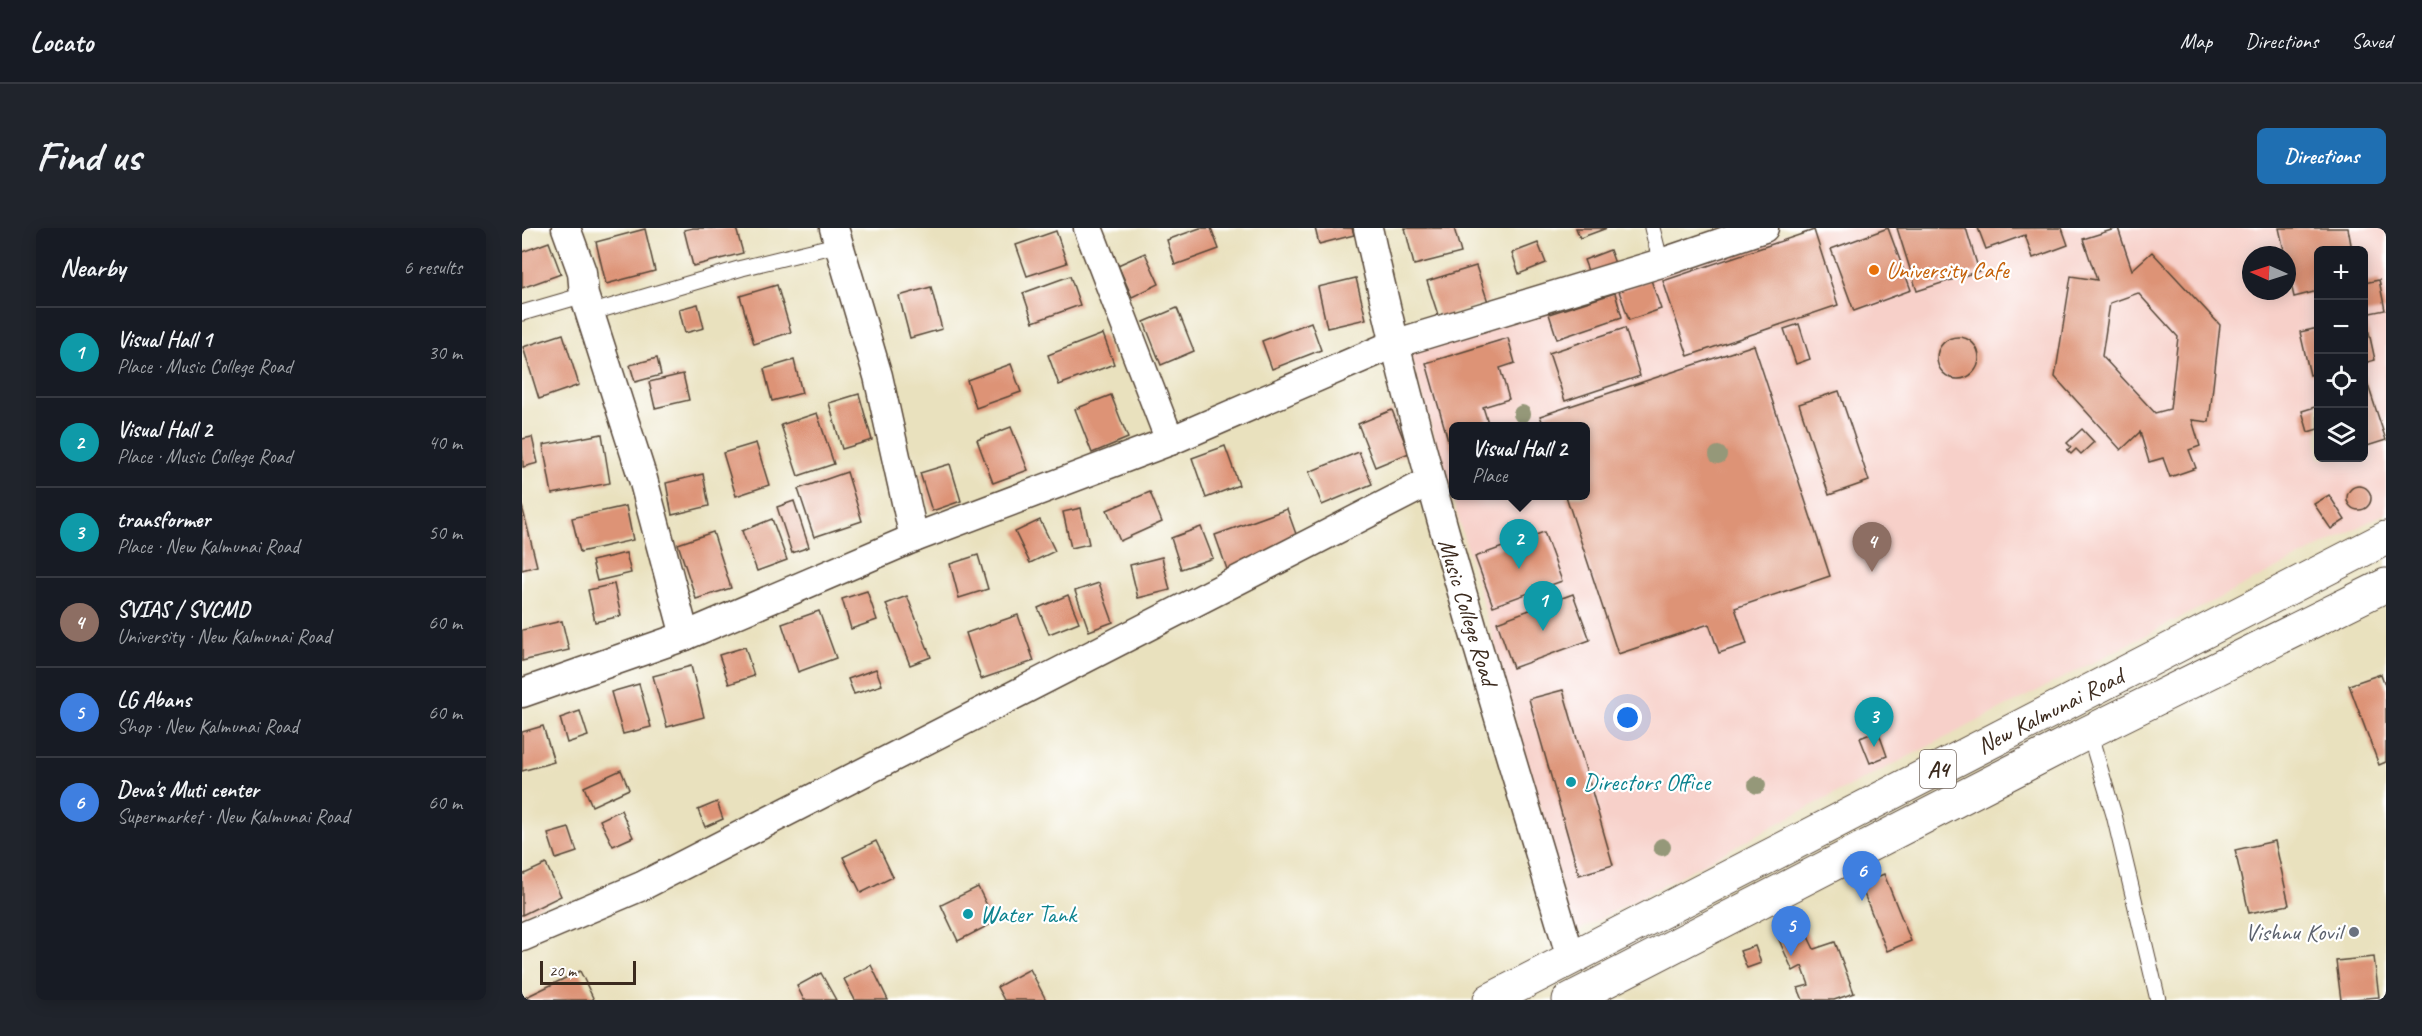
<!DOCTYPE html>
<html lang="en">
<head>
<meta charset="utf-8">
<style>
  :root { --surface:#171b24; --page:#20242c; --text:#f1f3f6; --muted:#9ea1a6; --line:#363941; --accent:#1f6fb2 }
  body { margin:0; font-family:Caveat,sans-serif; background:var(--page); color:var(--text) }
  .controls { position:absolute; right:18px; top:18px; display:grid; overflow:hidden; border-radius:9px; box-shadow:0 3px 15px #0003 }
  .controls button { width:54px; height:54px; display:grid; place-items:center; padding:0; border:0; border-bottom:2px solid var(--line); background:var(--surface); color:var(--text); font:30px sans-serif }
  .compass { position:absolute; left:1720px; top:18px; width:54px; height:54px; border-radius:50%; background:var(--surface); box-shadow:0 3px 15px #0003; rotate:273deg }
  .scale { position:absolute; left:18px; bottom:15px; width:96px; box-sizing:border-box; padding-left:6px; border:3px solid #3b2a1e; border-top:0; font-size:16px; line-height:21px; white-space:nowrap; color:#3b2a1e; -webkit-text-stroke:4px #fff; paint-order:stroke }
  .you { position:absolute; left:1106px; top:490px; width:21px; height:21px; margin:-15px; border:4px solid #fff; border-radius:50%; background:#1a73e8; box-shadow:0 0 0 9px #1a73e833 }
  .badge { display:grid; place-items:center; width:39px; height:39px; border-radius:50%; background:var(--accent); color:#fff; font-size:20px; font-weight:700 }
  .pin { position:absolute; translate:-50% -50px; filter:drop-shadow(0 2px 3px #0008) }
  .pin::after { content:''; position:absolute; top:32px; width:21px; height:18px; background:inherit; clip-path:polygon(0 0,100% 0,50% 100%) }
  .popup { position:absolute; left:927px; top:194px; width:141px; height:78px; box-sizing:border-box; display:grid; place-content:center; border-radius:9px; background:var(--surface); filter:drop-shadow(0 2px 4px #0005); font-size:20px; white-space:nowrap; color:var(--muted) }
  .popup b { font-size:22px; color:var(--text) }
  .popup::after { content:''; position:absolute; left:50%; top:100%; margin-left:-12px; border:12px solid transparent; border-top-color:var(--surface) }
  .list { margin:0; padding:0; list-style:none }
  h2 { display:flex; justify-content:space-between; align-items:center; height:78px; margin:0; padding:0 24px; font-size:26px }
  h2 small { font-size:20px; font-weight:400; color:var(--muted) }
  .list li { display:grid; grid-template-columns:39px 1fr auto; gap:18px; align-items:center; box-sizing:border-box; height:90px; padding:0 24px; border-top:2px solid var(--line) }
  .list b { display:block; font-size:22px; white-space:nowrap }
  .list p { margin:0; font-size:20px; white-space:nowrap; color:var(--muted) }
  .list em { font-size:20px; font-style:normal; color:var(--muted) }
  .icon { flex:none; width:33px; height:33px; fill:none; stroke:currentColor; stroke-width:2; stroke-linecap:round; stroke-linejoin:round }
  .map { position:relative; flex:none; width:1864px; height:772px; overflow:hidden; border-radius:9px }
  header { display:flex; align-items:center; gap:36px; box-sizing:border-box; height:84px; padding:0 30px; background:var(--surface); border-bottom:2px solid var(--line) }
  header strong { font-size:28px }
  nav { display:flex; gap:33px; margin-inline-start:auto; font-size:21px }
  .intro { display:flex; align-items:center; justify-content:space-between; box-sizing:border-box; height:144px; padding:0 36px }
  h1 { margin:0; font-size:42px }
  .button { padding:15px 27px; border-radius:9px; background:var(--accent); color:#fff; font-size:21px; font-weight:700 }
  main { display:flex; gap:36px; padding:0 36px }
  aside { flex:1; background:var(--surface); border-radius:9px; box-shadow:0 3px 15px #0003 }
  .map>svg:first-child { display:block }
</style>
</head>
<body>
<header>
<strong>Locato</strong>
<nav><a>Map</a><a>Directions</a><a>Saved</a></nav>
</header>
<div class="intro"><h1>Find us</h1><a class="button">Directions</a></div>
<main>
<aside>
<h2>Nearby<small>6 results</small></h2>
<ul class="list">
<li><span class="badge" style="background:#0f9aa8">1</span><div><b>Visual Hall 1</b><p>Place · Music College Road</p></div><em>30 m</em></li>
<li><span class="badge" style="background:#0f9aa8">2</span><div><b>Visual Hall 2</b><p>Place · Music College Road</p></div><em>40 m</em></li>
<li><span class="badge" style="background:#0f9aa8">3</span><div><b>transformer</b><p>Place · New Kalmunai Road</p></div><em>50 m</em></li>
<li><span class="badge" style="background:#8d6e63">4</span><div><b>SVIAS / SVCMD</b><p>University · New Kalmunai Road</p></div><em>60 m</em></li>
<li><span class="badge" style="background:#3f7fe0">5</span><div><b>LG Abans</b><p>Shop · New Kalmunai Road</p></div><em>60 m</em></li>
<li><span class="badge" style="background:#3f7fe0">6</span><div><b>Deva's Muti center</b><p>Supermarket · New Kalmunai Road</p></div><em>60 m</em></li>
</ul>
</aside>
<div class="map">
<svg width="1864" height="772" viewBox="0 0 1864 772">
  <rect width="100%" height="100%" fill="#fff"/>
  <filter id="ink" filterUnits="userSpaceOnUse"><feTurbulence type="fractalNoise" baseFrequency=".0167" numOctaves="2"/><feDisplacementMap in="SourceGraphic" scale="12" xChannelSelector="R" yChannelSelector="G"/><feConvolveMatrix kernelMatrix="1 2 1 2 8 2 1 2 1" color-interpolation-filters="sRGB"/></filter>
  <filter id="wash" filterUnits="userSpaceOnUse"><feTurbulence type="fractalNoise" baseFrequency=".008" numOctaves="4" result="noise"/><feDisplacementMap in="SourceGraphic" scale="24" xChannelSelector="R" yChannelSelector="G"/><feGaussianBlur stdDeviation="1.35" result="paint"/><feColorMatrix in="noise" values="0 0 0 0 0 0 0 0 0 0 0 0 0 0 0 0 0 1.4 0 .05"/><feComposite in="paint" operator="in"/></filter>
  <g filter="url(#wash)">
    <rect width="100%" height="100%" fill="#e9e1be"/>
    <path fill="#f7d0c9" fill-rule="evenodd" d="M1283 0H1864V285L1268 589 1052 705 969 403 886 119 1105 57ZM1796 22H1842V230H1796ZM1729 27H1765V63H1729ZM931 198H1063V268H931Z"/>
    <g id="blocks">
      <g fill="#dd9376" fill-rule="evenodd">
        <polygon points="171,0 214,0 221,25 171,38 162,2"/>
        <polygon points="678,0 689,0 697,21 653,37 645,12"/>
        <polygon points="793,0 830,0 832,7 797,16"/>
        <polygon points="883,0 932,0 939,25 892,37"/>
        <polygon points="1054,0 1085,0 1058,10"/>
        <polygon points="1366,0 1389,62 1332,83 1309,21"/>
        <polygon points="1375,0 1444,0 1457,43 1395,63"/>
        <polygon points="1456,0 1540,0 1546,17 1511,30 1503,7 1464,21"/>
        <path d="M1596 0 1610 42 1630 24 1698 97 1687 194 1670 192 1678 218 1667 222 1674 240 1648 249 1641 230 1627 234 1618 204 1599 222 1533 149 1549 48 1575 52 1561 11ZM1616 65 1656 109 1648 181 1633 185 1580 128 1588 75Z"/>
        <polygon points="1757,0 1826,0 1830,22 1796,22 1796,63 1772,69 1765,38 1765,27 1763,27"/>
        <polygon points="123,1 133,43 84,56 74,14"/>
        <polygon points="1292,2 1316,77 1166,128 1141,53"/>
        <polygon points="534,3 545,35 505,48 494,17"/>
        <polygon points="27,14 39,46 0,60 0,24"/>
        <polygon points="1016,15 1024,35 997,46 990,25"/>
        <polygon points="1088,22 1094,38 1068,48 1062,32"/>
        <polygon points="623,25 637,56 610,69 596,37"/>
        <polygon points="954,38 966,74 917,90 905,53"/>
        <polygon points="548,48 558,77 511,94 501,65"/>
        <polygon points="834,50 844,91 805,100 796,59"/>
        <polygon points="1129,52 1139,81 1107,92 1097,63"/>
        <polygon points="1857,52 1863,82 1843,86 1853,132 1842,135 1842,55"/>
        <polygon points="255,57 269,104 232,116 218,68"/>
        <polygon points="409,59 420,101 388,110 377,68"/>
        <polygon points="1093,65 1100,89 1035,111 1027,86"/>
        <polygon points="176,76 182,100 163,105 157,81"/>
        <polygon points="655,80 672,123 639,137 622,94"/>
        <polygon points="789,94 799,122 750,141 740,113"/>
        <polygon points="1277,96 1288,131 1274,136 1262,101"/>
        <polygon points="1103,100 1118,148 1043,173 1027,125"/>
        <polygon points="1796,100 1796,145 1788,147 1778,104"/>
        <polygon points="41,106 57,157 17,171 1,119"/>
        <polygon points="581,106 592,136 537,157 526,127"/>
        <circle cx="1436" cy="130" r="21"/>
        <polygon points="986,110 993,135 978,140 987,171 961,179 967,198 931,198 930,226 904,135"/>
        <polygon points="1232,117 1308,348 1213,380 1225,416 1197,425 1187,396 1096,426 1044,268 1063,268 1063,198 1022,198 1018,188"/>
        <polygon points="135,130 139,147 113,154 108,137"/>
        <polygon points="272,132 280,165 250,173 242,141"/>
        <polygon points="489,136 499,164 454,180 445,152"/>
        <polygon points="1842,145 1864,212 1842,219"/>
        <polygon points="161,146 167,172 133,180 127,154"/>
        <polygon points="1317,163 1347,253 1307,267 1277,176"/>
        <polygon points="337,166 350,212 320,221 307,175"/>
        <polygon points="589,167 606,210 570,225 553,181"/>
        <polygon points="1796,178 1796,201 1786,204 1780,183"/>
        <polygon points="870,182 887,225 853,239 836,196"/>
        <polygon points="295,185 312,236 276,248 259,197"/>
        <polygon points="489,199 506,242 471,255 455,212"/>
        <polygon points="1560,201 1572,214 1559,226 1554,221 1549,226 1545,222 1549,219 1545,215"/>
        <polygon points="80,206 88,255 30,266 21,217"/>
        <polygon points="10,209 16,235 1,239 0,211"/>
        <polygon points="234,215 247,257 214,268 201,225"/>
        <polygon points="703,218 717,257 684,270 670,230"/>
        <polygon points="837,224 850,256 800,277 787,244"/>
        <polygon points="428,236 439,273 410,283 398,245"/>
        <polygon points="325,244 340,293 292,309 276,261"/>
        <polygon points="181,246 187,278 150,287 144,255"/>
        <circle cx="1837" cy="270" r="12"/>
        <polygon points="628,264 640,294 598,313 585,282"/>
        <polygon points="1807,267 1823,292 1809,301 1792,276"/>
        <polygon points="272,273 287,319 270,325 255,279"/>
        <polygon points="0,278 15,338 0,342"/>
        <polygon points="104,278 111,312 58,324 50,290"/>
        <polygon points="559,280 567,316 549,320 541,284"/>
        <polygon points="765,281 779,320 707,347 693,307"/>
        <polygon points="250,291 265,332 235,343 220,303"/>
        <polygon points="518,292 533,323 508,335 493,304"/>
        <polygon points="679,299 691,330 659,341 649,310"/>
        <polygon points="191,304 209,360 174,371 156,316"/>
        <polygon points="1022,304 1040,353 971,378 953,329"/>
        <polygon points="104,325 109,345 75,353 70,333"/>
        <polygon points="456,327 466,361 437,370 428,336"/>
        <polygon points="640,329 648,362 616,370 608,337"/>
        <polygon points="577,355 591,394 567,403 553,363"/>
        <polygon points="92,356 99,388 73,394 66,362"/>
        <polygon points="345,363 355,392 329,401 320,371"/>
        <polygon points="1051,366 1068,412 991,440 975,394"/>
        <polygon points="546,367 557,394 527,406 516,380"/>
        <polygon points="385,368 409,429 388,437 364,376"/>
        <polygon points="297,383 314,430 276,444 260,396"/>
        <polygon points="496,387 512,433 459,451 444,405"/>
        <polygon points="40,393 47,422 0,433 0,402"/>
        <polygon points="223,419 232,448 207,456 197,427"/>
        <polygon points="169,438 182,489 145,499 131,448"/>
        <polygon points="354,441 360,457 332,466 326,451"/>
        <polygon points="1859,446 1864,460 1864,534 1857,537 1827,457"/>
        <polygon points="117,456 129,499 101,506 89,464"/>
        <polygon points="1041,462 1091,637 1057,647 1007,471"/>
        <polygon points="58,483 66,508 45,515 38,490"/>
        <polygon points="21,498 32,534 0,543 0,504"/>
        <polygon points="1356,503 1365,528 1348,535 1338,510"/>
        <polygon points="99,542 107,561 70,578 62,559"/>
        <polygon points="195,574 201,591 183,599 176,582"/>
        <polygon points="99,582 111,609 91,618 78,592"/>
        <polygon points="47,600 55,624 34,631 26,606"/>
        <polygon points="354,613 371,649 339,665 321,629"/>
        <polygon points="1753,613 1767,677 1727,685 1713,622"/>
        <polygon points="24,636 39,668 0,687 0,647"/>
        <polygon points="1362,646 1389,713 1365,723 1338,656"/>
        <polygon points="456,659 473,694 436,713 419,677"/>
        <polygon points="1277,690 1292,721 1313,714 1332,765 1312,772 1281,772 1276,760 1287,757 1280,738 1271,743 1252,701"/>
        <polygon points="1233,718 1239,735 1225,740 1218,723"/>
        <polygon points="1852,729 1857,769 1819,772 1814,733"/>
        <polygon points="349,737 366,772 333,772 322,751"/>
        <polygon points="508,741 524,772 482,772 475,759"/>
        <polygon points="58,743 72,772 5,772 4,769"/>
        <polygon points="299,745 314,772 282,772 275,758"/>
      </g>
    </g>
  </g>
  <g filter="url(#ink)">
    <use href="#blocks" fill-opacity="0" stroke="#554536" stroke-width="1.5"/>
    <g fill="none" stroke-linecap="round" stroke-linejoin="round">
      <g stroke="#554536" stroke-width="17">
        <g id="lane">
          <polyline points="1130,0 1139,35"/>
          <polyline points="0,85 62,67"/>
          <polyline points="68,85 220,40 318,16"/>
          <polyline points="1567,504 1592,587 1636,772"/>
        </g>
      </g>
      <g stroke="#554536" stroke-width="31">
        <g id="street">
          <polyline points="44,0 60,44 62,67 121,251 163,408"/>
          <polyline points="312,0 356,148 392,310"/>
          <polyline points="566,0 648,213"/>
          <path d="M846 0C900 247 977 488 1049 730"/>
          <polyline points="0,465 163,408 392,310 648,213 872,116 1139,35 1242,0"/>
          <polyline points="0,709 120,658 907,254"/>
        </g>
      </g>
      <g stroke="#554536" stroke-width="35">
        <g id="highway">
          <polyline points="968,772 1864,310"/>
          <polyline points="1047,772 1567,504 1864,357"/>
        </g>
      </g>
      <use href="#lane" stroke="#fff" stroke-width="15"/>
      <use href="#street" stroke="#fff" stroke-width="28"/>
      <use href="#highway" stroke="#fff" stroke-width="33"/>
    </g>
    <g fill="#959879">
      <circle cx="1000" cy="186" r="9"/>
      <circle cx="1196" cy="227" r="9"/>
      <circle cx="1235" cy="557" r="9"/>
      <circle cx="1140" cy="619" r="9"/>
    </g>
  </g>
  <circle fill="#e8710a" stroke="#fff" stroke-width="2" cx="1352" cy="42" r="6"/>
  <g fill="#0f9aa8" stroke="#fff" stroke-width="2">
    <circle cx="1049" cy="554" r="6"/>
    <circle cx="446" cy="686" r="6"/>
  </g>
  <circle fill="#6b7280" stroke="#fff" stroke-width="2" cx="1832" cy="704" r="6"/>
  <g text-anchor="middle" stroke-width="4.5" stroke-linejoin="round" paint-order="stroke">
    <rect fill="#fff" stroke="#766a62" stroke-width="1.5" x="1398" y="522" width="36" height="38" rx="4.5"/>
    <g font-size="22" font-weight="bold" fill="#3b2a1e">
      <text x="1416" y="549">A4</text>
    </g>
    <g font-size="24" fill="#c56008" stroke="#fff" text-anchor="start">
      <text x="1364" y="50">University Cafe</text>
    </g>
    <g font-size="24" fill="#3b2a1e" stroke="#fff">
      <text transform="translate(946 384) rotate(73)" y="8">Music College Road</text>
      <text transform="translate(1528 483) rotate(-27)" y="8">New Kalmunai Road</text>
    </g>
    <g font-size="24" fill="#0d838f" stroke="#fff" text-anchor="start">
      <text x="1061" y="562">Directors Office</text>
      <text x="458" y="694">Water Tank</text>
    </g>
    <g font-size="24" fill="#5b616d" stroke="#fff" text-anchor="end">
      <text x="1820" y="712">Vishnu Kovil</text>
    </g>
  </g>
</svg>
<div class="controls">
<button>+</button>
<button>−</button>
<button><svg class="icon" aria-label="locate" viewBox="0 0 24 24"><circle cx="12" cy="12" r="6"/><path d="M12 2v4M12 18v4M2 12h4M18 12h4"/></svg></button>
<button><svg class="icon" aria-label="layers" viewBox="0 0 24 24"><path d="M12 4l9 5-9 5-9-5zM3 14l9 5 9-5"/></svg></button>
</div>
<svg class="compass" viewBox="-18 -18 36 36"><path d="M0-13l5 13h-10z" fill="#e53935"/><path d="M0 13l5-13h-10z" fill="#9ea1a6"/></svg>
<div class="scale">20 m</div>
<div class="you"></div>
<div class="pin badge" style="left:1021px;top:403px;background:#0f9aa8">1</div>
<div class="pin badge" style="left:997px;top:341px;background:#0f9aa8">2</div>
<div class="popup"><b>Visual Hall 2</b>Place</div>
<div class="pin badge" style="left:1352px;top:519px;background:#0f9aa8">3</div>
<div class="pin badge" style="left:1350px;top:344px;background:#8d6e63">4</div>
<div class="pin badge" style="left:1269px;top:728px;background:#3f7fe0">5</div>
<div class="pin badge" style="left:1340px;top:673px;background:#3f7fe0">6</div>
</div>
</main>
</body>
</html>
